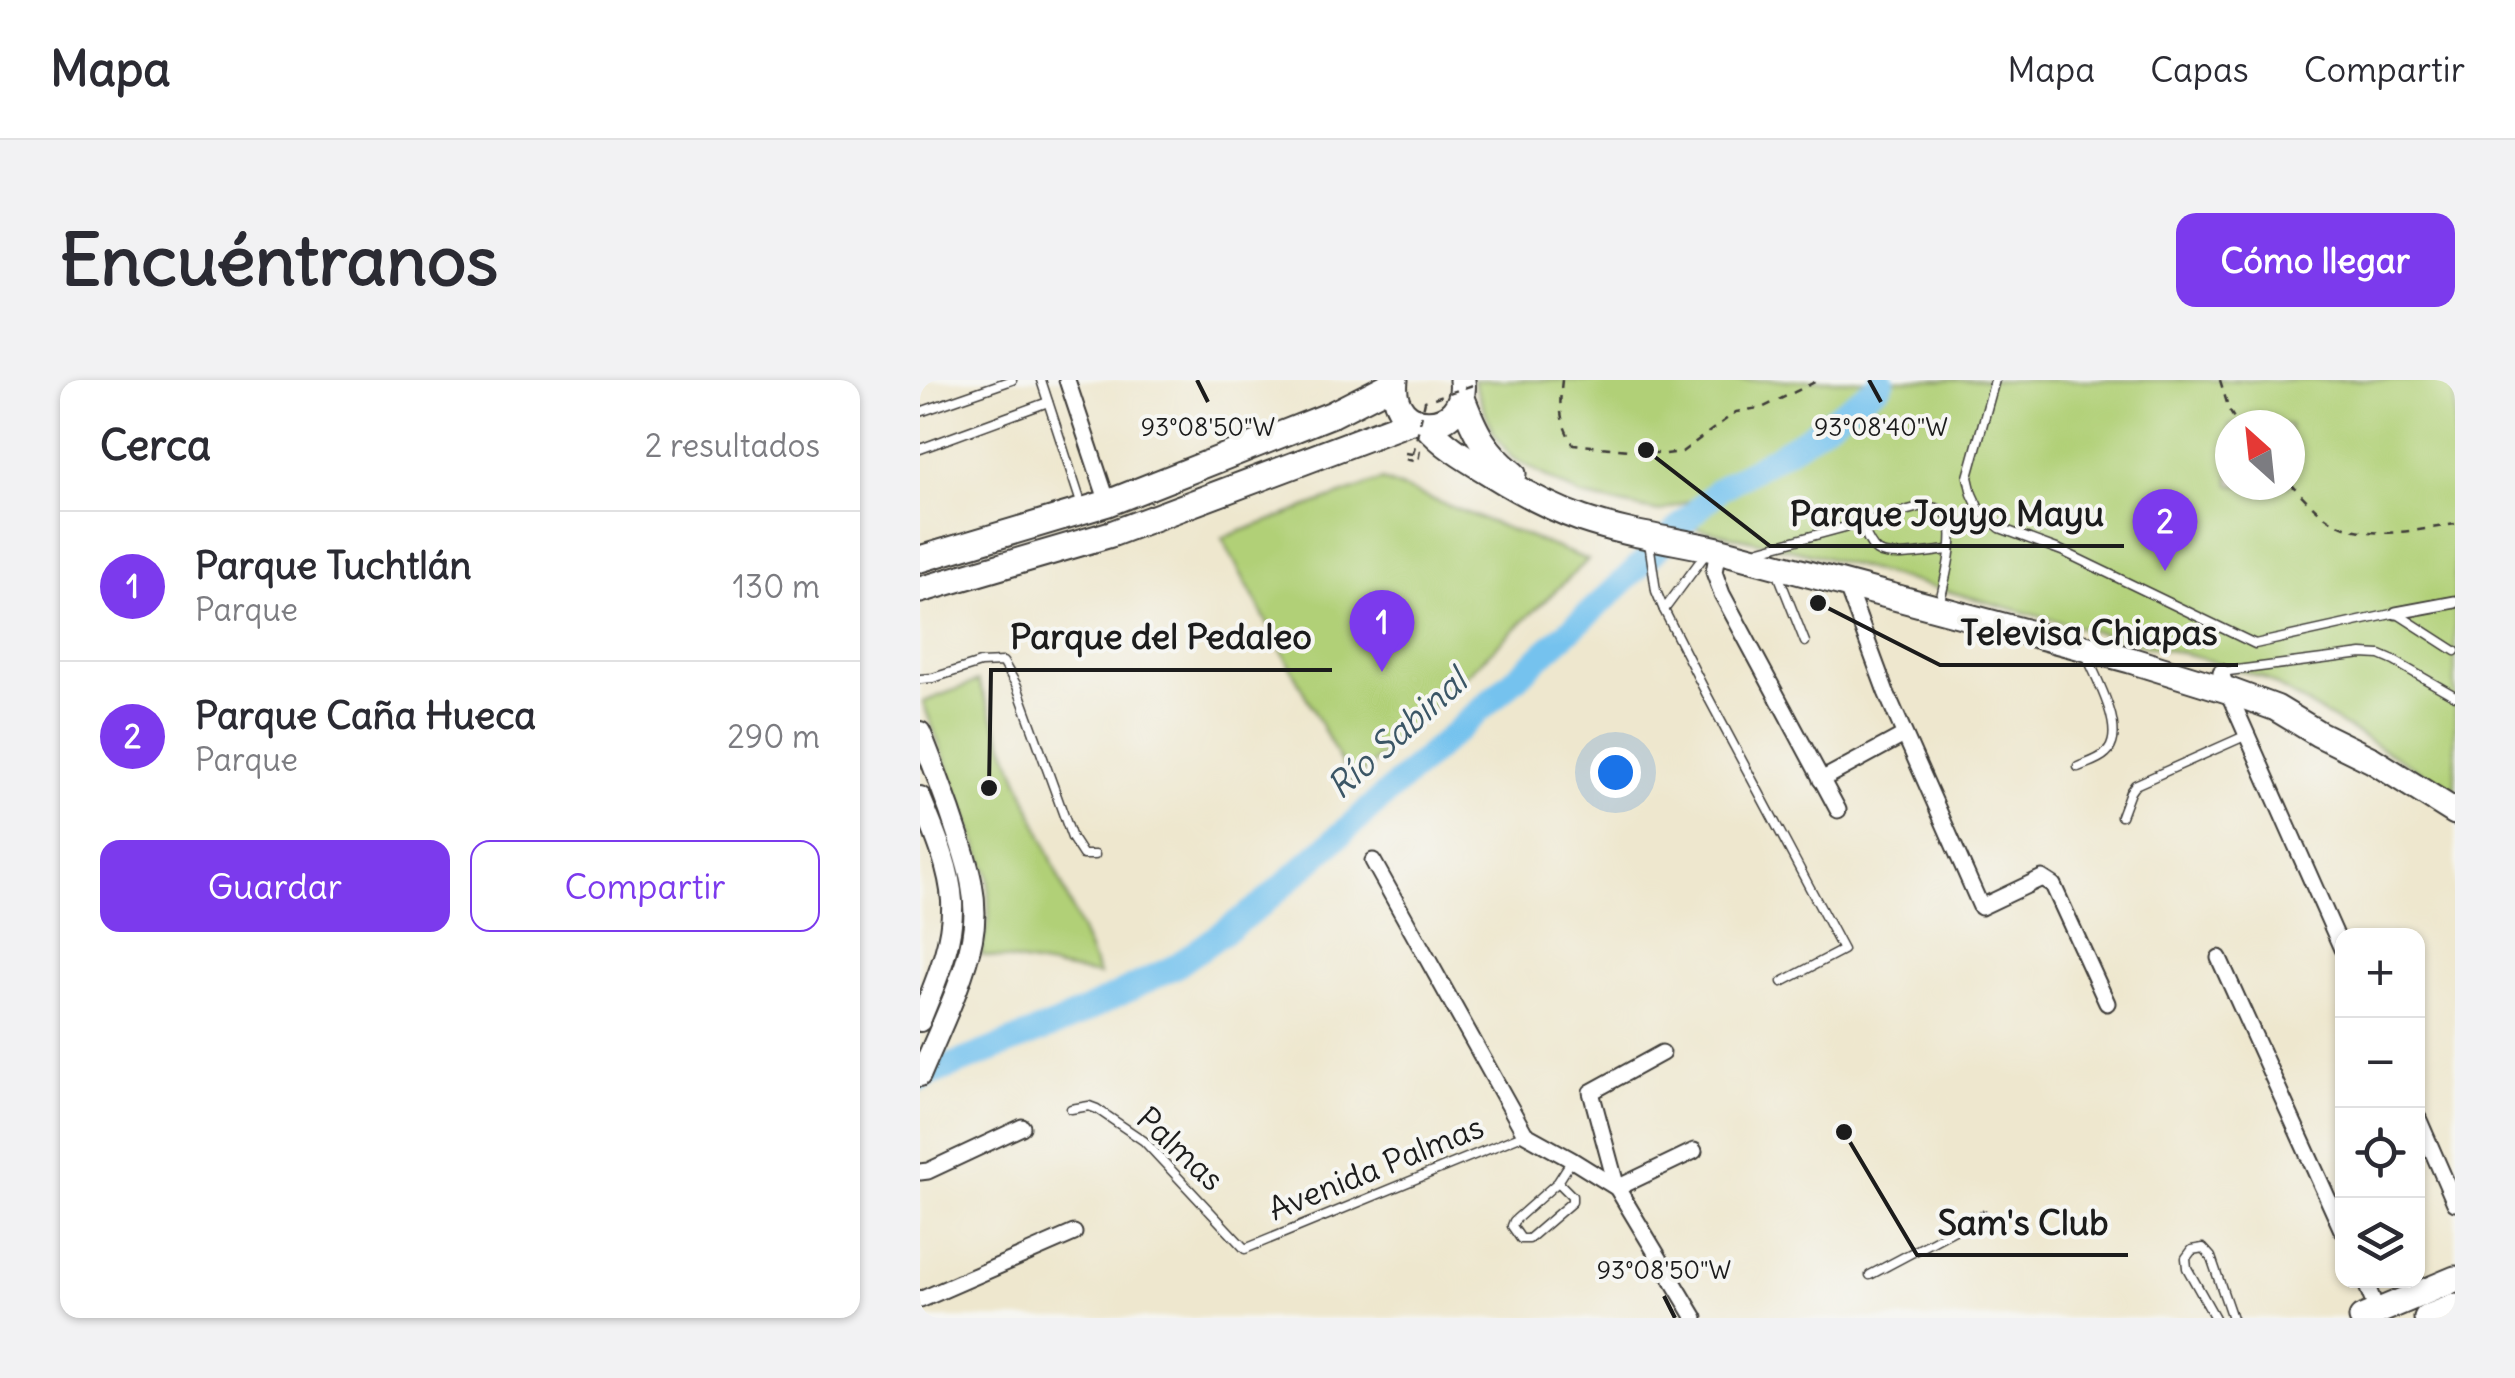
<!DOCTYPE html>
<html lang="es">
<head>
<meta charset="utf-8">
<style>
  :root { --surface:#fff; --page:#f2f2f3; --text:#2b2b33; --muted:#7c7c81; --line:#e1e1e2; --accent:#7c3aed }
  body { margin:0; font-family:Delius,sans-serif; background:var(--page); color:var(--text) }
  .controls { position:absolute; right:30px; bottom:30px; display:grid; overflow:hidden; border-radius:20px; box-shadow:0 2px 8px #0004 }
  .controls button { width:90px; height:90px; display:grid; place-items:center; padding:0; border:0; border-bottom:2px solid var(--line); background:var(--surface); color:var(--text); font:50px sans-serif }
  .compass { position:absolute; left:1295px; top:30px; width:90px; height:90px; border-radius:50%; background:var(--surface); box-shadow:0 2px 8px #0004; rotate:333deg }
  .you { position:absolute; left:695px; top:392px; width:35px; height:35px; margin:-25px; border:8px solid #fff; border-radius:50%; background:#1a73e8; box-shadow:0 0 0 15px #1a73e833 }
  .badge { display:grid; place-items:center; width:65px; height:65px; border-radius:50%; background:var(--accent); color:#fff; font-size:32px; font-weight:700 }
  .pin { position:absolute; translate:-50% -82px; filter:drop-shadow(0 2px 5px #0008) }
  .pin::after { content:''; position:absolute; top:52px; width:35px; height:30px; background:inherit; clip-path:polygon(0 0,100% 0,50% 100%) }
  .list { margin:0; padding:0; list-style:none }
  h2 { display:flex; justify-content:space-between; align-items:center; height:130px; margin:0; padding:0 40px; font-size:42px }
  h2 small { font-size:32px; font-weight:400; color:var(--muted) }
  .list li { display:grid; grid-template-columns:65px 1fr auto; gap:30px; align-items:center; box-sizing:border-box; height:150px; padding:0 40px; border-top:2px solid var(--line) }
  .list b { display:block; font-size:38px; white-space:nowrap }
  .list p { margin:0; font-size:32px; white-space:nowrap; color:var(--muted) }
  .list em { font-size:32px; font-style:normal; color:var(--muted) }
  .actions { display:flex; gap:20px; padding:30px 40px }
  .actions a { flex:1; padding:22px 0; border:2px solid var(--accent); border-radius:20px; text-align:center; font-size:35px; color:var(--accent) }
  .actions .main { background:var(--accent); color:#fff }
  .icon { flex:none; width:55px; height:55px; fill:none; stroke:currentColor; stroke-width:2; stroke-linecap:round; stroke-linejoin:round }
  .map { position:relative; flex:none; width:1535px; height:938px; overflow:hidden; border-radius:20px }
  header { display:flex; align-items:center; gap:60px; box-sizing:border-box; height:140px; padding:0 50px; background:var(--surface); border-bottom:2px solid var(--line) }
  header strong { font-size:48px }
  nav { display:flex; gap:55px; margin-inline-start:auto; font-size:35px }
  .intro { display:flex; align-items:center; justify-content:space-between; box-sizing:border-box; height:240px; padding:0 60px }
  h1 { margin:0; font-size:70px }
  .button { padding:25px 45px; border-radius:20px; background:var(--accent); color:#fff; font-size:35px; font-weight:700 }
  main { display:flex; gap:60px; padding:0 60px }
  aside { flex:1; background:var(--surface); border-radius:20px; box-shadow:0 2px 8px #0004 }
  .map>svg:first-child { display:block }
</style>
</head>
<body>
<header>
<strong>Mapa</strong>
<nav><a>Mapa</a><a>Capas</a><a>Compartir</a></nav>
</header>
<div class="intro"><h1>Encuéntranos</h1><a class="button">Cómo llegar</a></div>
<main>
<aside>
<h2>Cerca<small>2 resultados</small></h2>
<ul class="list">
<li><span class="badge">1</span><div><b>Parque Tuchtlán</b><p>Parque</p></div><em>130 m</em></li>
<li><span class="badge">2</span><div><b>Parque Caña Hueca</b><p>Parque</p></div><em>290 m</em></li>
</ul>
<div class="actions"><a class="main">Guardar</a><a>Compartir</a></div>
</aside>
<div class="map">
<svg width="1535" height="938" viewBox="0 0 1535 938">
  <rect width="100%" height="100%" fill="#f6f6f2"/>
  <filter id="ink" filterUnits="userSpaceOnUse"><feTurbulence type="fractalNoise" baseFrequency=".01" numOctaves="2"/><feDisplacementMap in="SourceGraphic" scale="20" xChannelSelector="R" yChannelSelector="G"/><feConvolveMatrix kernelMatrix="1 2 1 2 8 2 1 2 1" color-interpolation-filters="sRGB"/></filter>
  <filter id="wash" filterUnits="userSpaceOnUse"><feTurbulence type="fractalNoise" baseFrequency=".0048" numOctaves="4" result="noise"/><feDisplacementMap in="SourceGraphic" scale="40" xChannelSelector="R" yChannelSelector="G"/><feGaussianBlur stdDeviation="2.25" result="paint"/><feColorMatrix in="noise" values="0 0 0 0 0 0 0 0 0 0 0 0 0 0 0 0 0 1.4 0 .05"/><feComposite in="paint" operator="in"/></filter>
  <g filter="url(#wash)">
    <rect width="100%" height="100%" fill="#eee7ce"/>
    <g fill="#b1d077" stroke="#66764a" stroke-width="2.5" fill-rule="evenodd">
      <path d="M553 0H1535V412L1342 297 1263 273 1227 266 896 175 762 145 796 111 740 132 661 116 591 77 573 52ZM1310 45H1370V105H1310Z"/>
      <polygon points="462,100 668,180 432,403 302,158"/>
      <polygon points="58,301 179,595 61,575 69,536 68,495 3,322"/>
    </g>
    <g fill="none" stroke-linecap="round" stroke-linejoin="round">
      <polyline stroke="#74c2ee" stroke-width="25" points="0,698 145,641 256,586 340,526 686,218 798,110 879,63 959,5 962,0"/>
    </g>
  </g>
  <g filter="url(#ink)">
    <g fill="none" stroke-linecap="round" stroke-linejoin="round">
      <g stroke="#3c3a37" stroke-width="11">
        <g id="service">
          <polyline points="121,0 162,126"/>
          <polyline points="1075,0 1048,97 1052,114 1059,129 1080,148 1142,171 1335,264 1476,233 1535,271"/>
          <polyline points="0,32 92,0"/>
          <polyline points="0,69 128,22"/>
          <path d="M941 143C945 152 949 165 957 171 970 180 1014 171 1030 170"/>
          <polyline points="729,162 736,211 744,230"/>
          <path d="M840 170 1003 126C1011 127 1020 127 1026 134 1039 150 1025 198 1021 217"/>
          <polyline points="787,172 744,230 788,317 923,570 862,602"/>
          <polyline points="858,194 885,262"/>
          <polyline points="1301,292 1442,274 1460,275 1474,281 1535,316"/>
          <polyline points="0,299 13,298 60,283 83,282 97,306 152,458 163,475 175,475"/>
          <path d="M1158 387C1167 383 1179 380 1186 373 1208 353 1176 299 1167 276"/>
          <polyline points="1201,436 1210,412 1215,405 1327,355"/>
          <polyline points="151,729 169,726 177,729 224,761 325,869 605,754"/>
          <polyline points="638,802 652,816 652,822 609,859 601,859 592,846 594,841 638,802 652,780"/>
          <polyline points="950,895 1063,835"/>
          <polyline points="1295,938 1267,888 1266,878 1272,870 1283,868 1291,877 1312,938"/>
        </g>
      </g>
      <g stroke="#3c3a37" stroke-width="15">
        <polyline id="pedestrian" points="1476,233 1535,222"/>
      </g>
      <g stroke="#3c3a37" stroke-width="19">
        <g id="minor">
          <polyline points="147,0 188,123"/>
          <polyline points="798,170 794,192 802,214 918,430"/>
          <polyline points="926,204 966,312 1061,527 1122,498 1133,505 1187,623"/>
          <polyline points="1301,292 1307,310 1422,569"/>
          <polyline points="901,400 984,355"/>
          <polyline points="453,481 605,754 652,780 697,808 775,938"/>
          <polyline points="1299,578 1422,850"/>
          <polyline points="742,673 671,712 697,808 774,771"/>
          <polyline points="1498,738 1535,823"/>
          <polyline points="0,792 8,791 102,747"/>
          <polyline points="1445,901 1457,931"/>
          <polyline points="0,920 154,853"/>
        </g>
      </g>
      <g stroke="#3c3a37" stroke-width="24">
        <g id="tertiary">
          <path d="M0 352C11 378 20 404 30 431 44 474 61 513 52 559 44 601 17 655 0 696"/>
          <path d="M0 417C13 449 30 486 32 521 34 563 15 603 0 641"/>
        </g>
      </g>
      <g stroke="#3c3a37" stroke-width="29">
        <g id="primary">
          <path d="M475 0C468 58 549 56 542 0"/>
          <path d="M542 18C555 52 564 71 593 94"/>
          <path d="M505 44C524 66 547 79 572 94 601 112 631 128 662 139 706 154 753 160 798 170L1210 280 1307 310 1356 328 1399 354 1452 380 1535 432"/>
          <polyline points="0,179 188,123 413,34 474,3"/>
          <polyline points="0,210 191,154 494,40"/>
          <polyline points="1442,938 1535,899"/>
          <polyline points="1507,938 1535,927"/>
        </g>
      </g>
      <g stroke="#3c3a37" stroke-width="2.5" stroke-dasharray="8 8" stroke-linecap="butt">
        <path d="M642 0C639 26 639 41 653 64L745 74 762 72 816 32 844 27 899 0"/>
        <polyline points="1300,0 1309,30 1318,45"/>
        <polyline points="493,74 485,73 484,79 498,82 500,70"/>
        <path d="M1370 103C1384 117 1399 136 1418 144 1450 160 1501 150 1535 144"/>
      </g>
      <use href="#service" stroke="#fff" stroke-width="8"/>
      <use href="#pedestrian" stroke="#fff" stroke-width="11"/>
      <use href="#minor" stroke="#fff" stroke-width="15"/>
      <use href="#tertiary" stroke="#fff" stroke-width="20"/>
      <use href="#primary" stroke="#fff" stroke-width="25"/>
      <polyline stroke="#3c3a37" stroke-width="2.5" stroke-dasharray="8 8" stroke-linecap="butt" points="493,74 505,21 556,4"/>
    </g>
  </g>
  <path fill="none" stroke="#1c1c1c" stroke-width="4" d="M277 0 288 22M949 0 961 22M744 916 755 938"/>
  <g text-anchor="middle" stroke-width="8" stroke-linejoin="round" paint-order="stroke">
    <g font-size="32" fill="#1c1c1c" stroke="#f6f6f2">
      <text transform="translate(260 769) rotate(43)" y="11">Palmas</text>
      <text transform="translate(456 788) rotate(-22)" y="11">Avenida Palmas</text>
    </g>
    <g font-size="35" font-style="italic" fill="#3b5666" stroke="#f6f6f2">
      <text transform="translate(477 354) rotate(-42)" y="12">Río Sabinal</text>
    </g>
  </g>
  <g font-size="25" text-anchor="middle" fill="#1c1c1c" stroke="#f6f6f2" stroke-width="8" stroke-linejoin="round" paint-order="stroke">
    <text x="288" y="56">93°08'50"W</text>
    <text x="961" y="56">93°08'40"W</text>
    <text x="744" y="899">93°08'50"W</text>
  </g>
  <path fill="none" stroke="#1c1c1c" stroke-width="4" d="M726 70L850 166H1204M898 223L1020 285H1318M69 408L71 290H412M924 752L997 875H1208"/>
  <g fill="#1c1c1c" stroke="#f6f6f2" stroke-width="4">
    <circle cx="726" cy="70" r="10"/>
    <circle cx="898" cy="223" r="10"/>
    <circle cx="69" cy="408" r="10"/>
    <circle cx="924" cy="752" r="10"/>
  </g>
  <g font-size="35" text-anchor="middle" font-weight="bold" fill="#1c1c1c" stroke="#f6f6f2" stroke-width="8" stroke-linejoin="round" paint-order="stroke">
    <text x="1027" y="146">Parque Joyyo Mayu</text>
    <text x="1169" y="265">Televisa Chiapas</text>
    <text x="241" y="269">Parque del Pedaleo</text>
    <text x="1103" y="855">Sam's Club</text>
  </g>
</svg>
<div class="controls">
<button>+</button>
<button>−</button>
<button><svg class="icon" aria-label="locate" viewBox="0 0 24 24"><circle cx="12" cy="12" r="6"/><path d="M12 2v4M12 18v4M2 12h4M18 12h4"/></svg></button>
<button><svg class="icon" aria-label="layers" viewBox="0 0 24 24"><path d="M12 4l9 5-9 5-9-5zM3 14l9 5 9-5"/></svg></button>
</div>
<svg class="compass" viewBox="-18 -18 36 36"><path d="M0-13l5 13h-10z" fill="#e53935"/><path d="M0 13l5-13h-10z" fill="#7c7c81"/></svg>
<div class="you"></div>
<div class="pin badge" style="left:462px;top:292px">1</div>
<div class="pin badge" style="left:1245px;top:191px">2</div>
</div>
</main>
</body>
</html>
